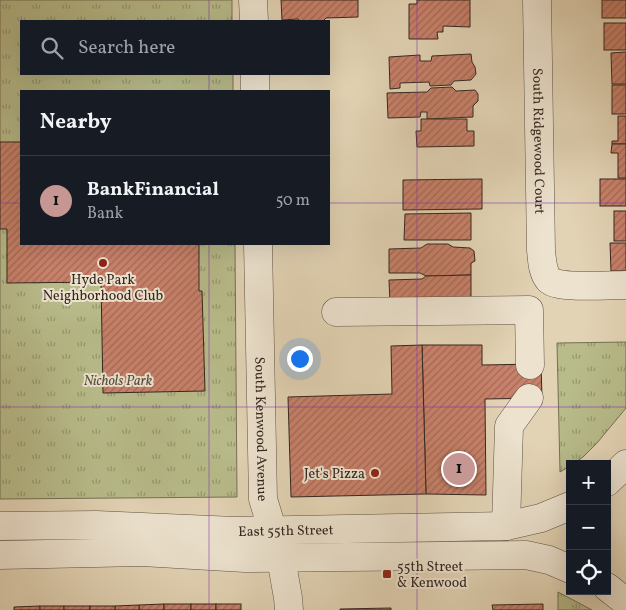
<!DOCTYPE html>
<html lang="en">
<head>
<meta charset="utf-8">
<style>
  :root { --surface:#171b24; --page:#20242c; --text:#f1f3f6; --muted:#9ea1a6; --line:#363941; --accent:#c59692 }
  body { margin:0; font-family:Vollkorn,serif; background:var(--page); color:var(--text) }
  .controls { position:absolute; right:15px; bottom:15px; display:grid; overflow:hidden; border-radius:0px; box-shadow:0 5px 20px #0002 }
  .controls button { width:45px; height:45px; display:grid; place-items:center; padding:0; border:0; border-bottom:1px solid var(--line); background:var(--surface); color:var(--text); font:25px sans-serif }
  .you { position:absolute; left:299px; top:358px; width:18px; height:18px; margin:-12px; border:4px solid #fff; border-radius:50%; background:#1a73e8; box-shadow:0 0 0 8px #1a73e833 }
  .badge { display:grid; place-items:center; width:32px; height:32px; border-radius:50%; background:var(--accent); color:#111; font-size:16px; font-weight:700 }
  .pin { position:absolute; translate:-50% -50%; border:2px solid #fff; box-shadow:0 1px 5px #0006 }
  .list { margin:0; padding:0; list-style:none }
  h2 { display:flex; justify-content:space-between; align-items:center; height:65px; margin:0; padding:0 20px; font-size:21px }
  h2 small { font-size:16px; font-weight:400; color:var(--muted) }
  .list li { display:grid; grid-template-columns:32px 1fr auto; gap:15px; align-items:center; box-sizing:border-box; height:90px; padding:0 20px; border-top:1px solid var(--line) }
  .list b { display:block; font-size:19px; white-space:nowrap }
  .list p { margin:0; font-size:16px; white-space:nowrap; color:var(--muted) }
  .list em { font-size:16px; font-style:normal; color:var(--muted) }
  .icon { flex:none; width:28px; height:28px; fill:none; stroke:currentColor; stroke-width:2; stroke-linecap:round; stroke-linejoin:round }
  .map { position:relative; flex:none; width:626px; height:610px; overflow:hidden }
  .search { position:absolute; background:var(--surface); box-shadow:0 5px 20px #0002; left:20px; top:20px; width:310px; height:55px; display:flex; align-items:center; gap:12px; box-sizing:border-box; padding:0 18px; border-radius:0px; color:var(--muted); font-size:19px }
  .panel { position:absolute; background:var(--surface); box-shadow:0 5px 20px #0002; left:20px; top:90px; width:310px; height:155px; border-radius:0px }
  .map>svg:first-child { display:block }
</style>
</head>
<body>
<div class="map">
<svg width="626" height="610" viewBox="0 0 626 610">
  <defs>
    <pattern id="grass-tufts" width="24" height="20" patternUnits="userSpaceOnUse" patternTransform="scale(1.25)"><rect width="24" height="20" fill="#b8bb8a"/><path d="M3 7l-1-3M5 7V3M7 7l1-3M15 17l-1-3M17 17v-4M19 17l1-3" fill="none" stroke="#969870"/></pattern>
    <pattern id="building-hatch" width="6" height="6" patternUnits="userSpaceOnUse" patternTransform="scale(1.25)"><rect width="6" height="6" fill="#c8816a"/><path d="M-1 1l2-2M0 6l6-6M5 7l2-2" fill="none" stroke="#a36957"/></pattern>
  </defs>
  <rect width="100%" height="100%" fill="#e2d3b4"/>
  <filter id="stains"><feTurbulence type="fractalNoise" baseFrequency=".004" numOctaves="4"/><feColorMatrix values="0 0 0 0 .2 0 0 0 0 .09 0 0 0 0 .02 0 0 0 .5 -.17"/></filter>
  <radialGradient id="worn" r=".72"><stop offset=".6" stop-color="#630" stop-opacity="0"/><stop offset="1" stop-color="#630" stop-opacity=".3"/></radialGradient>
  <g fill="url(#grass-tufts)" stroke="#767055">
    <polygon points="0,0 232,0 232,21 21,21 21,74 233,74 233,91 21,91 21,244 235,244 237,497 0,499"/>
    <polygon points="626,342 626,408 597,443 583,457 573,464 570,464 570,466 560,472 557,343"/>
    <polygon points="558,592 592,610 558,610"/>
  </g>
  <g fill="url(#building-hatch)" stroke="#342620">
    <polygon points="281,0 358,0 358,17 326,18 323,21 300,21 298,19 282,20"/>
    <polygon points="417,0 470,0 470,27 443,26 443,32 437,32 438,39 409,39 409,4 417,4"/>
    <rect x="602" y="0" width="24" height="18"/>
    <rect x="604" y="23" width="22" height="27"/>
    <polygon points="626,52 626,84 612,84 611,53"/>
    <polygon points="471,54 472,62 475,67 476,74 471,80 454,81 451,85 430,86 429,82 400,83 400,88 390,89 389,57 420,55 420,61 431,61 432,56"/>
    <rect x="612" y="85" width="14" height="29"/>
    <polygon points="452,87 456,91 475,90 478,94 478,101 473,106 473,117 427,119 427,112 421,112 420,117 388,118 387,93 427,92 431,88"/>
    <polygon points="618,116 626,116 626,144 612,144 612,141 618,141"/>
    <polygon points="421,119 467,119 467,131 474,131 474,146 417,147 416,131 421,131"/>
    <polygon points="0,142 21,142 21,244 199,244 199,291 202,291 205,391 103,393 101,282 7,283 7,229 0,229"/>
    <polygon points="612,144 626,144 626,178 618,178 618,153 611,153"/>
    <polygon points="482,179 482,209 403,210 403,180"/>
    <rect x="600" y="179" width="26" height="27"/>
    <rect x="614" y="211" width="12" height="30"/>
    <polygon points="471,213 471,240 404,240 405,214"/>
    <polygon points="610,243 626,243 626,271 611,271"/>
    <polygon points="427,244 448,244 453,247 470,248 474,251 475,261 471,263 471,275 426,276 420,273 389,273 389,249 421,248"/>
    <polygon points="471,275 471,302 390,303 389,280 422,279 426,276"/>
    <polygon points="422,345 482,345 482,365 541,364 542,398 485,399 486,495 426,494"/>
    <polygon points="422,345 426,494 291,497 288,397 392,394 391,346"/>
    <polygon points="164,604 164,610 139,610 139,605"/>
    <rect x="164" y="604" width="27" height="6"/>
    <rect x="191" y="604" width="25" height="6"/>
    <rect x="216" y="604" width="25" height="6"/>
    <polygon points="543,604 543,610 493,610 492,605"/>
    <polygon points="139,605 139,610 115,610 115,606"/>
    <polygon points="40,606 40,610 14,610 14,607"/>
    <rect x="40" y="606" width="24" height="4"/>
    <rect x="64" y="606" width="26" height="4"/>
    <rect x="90" y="606" width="25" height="4"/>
    <polygon points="391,608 391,610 340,610 340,609"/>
  </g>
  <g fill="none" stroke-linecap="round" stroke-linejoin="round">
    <g stroke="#605145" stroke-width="29">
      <g id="minor">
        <polyline points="253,0 254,21"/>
        <path id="s1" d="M537 0 541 250C542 259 542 272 549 280 557 289 612 285 626 285"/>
        <polyline points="255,74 255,91"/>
        <path id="s2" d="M258 244 263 499 281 558 288 598 289 610"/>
        <polyline points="336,312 529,310 530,365"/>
        <polyline points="607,482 626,464"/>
        <path id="s3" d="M0 526 96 525 235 531 506 526 541 518 570 506"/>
        <polyline points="506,526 509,426 529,398"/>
        <polyline points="0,555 142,552 245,558 526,555 549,560 570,569"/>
        <polyline points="607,587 626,602"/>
      </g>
    </g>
    <use href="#minor" stroke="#ece2ce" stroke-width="28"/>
  </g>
  <path fill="none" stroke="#7b2cbf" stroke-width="1" stroke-opacity="0.55" d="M209 0V21M417 0V610M209 74V91M0 203H21M329 203H626M209 244V610M0 407H626"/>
  <g fill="#8f2418" stroke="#ece2ce" stroke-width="2">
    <circle cx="103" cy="263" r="5"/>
    <circle cx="375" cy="473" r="5"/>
    <rect x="382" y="569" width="10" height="10" rx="2.5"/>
  </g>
  <g text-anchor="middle" stroke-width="4" stroke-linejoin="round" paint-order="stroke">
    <g font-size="14" fill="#342620" stroke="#ece2ce">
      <text dy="5" stroke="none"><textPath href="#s1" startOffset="141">South Ridgewood Court</textPath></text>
      <text dy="5" stroke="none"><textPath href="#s2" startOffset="185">South Kenwood Avenue</textPath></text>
      <text dy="5" stroke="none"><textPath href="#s3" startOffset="286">East 55th Street</textPath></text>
    </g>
    <g font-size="14" fill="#342620" stroke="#ece2ce">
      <text x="103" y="284">Hyde Park<tspan x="103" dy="16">Neighborhood Club</tspan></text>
      <text x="365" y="478" text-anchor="end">Jet's Pizza</text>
      <text x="397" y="571" text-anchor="start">55th Street<tspan x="397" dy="16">&amp; Kenwood</tspan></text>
    </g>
    <g font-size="14" font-style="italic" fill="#554b3a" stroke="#ece2ce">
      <text x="118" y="385">Nichols Park</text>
    </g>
  </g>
  <rect width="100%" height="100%" filter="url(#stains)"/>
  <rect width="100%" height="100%" fill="url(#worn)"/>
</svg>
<div class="controls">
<button>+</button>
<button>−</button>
<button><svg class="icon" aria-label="locate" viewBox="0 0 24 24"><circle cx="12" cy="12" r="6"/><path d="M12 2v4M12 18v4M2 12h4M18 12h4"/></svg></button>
</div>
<div class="you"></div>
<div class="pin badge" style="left:459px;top:469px">1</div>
<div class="search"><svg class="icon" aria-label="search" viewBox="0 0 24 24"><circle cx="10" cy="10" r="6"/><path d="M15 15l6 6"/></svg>Search here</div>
<section class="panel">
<h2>Nearby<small></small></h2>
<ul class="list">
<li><span class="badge">1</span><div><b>BankFinancial</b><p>Bank</p></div><em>50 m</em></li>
</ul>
</section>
</div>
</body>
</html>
